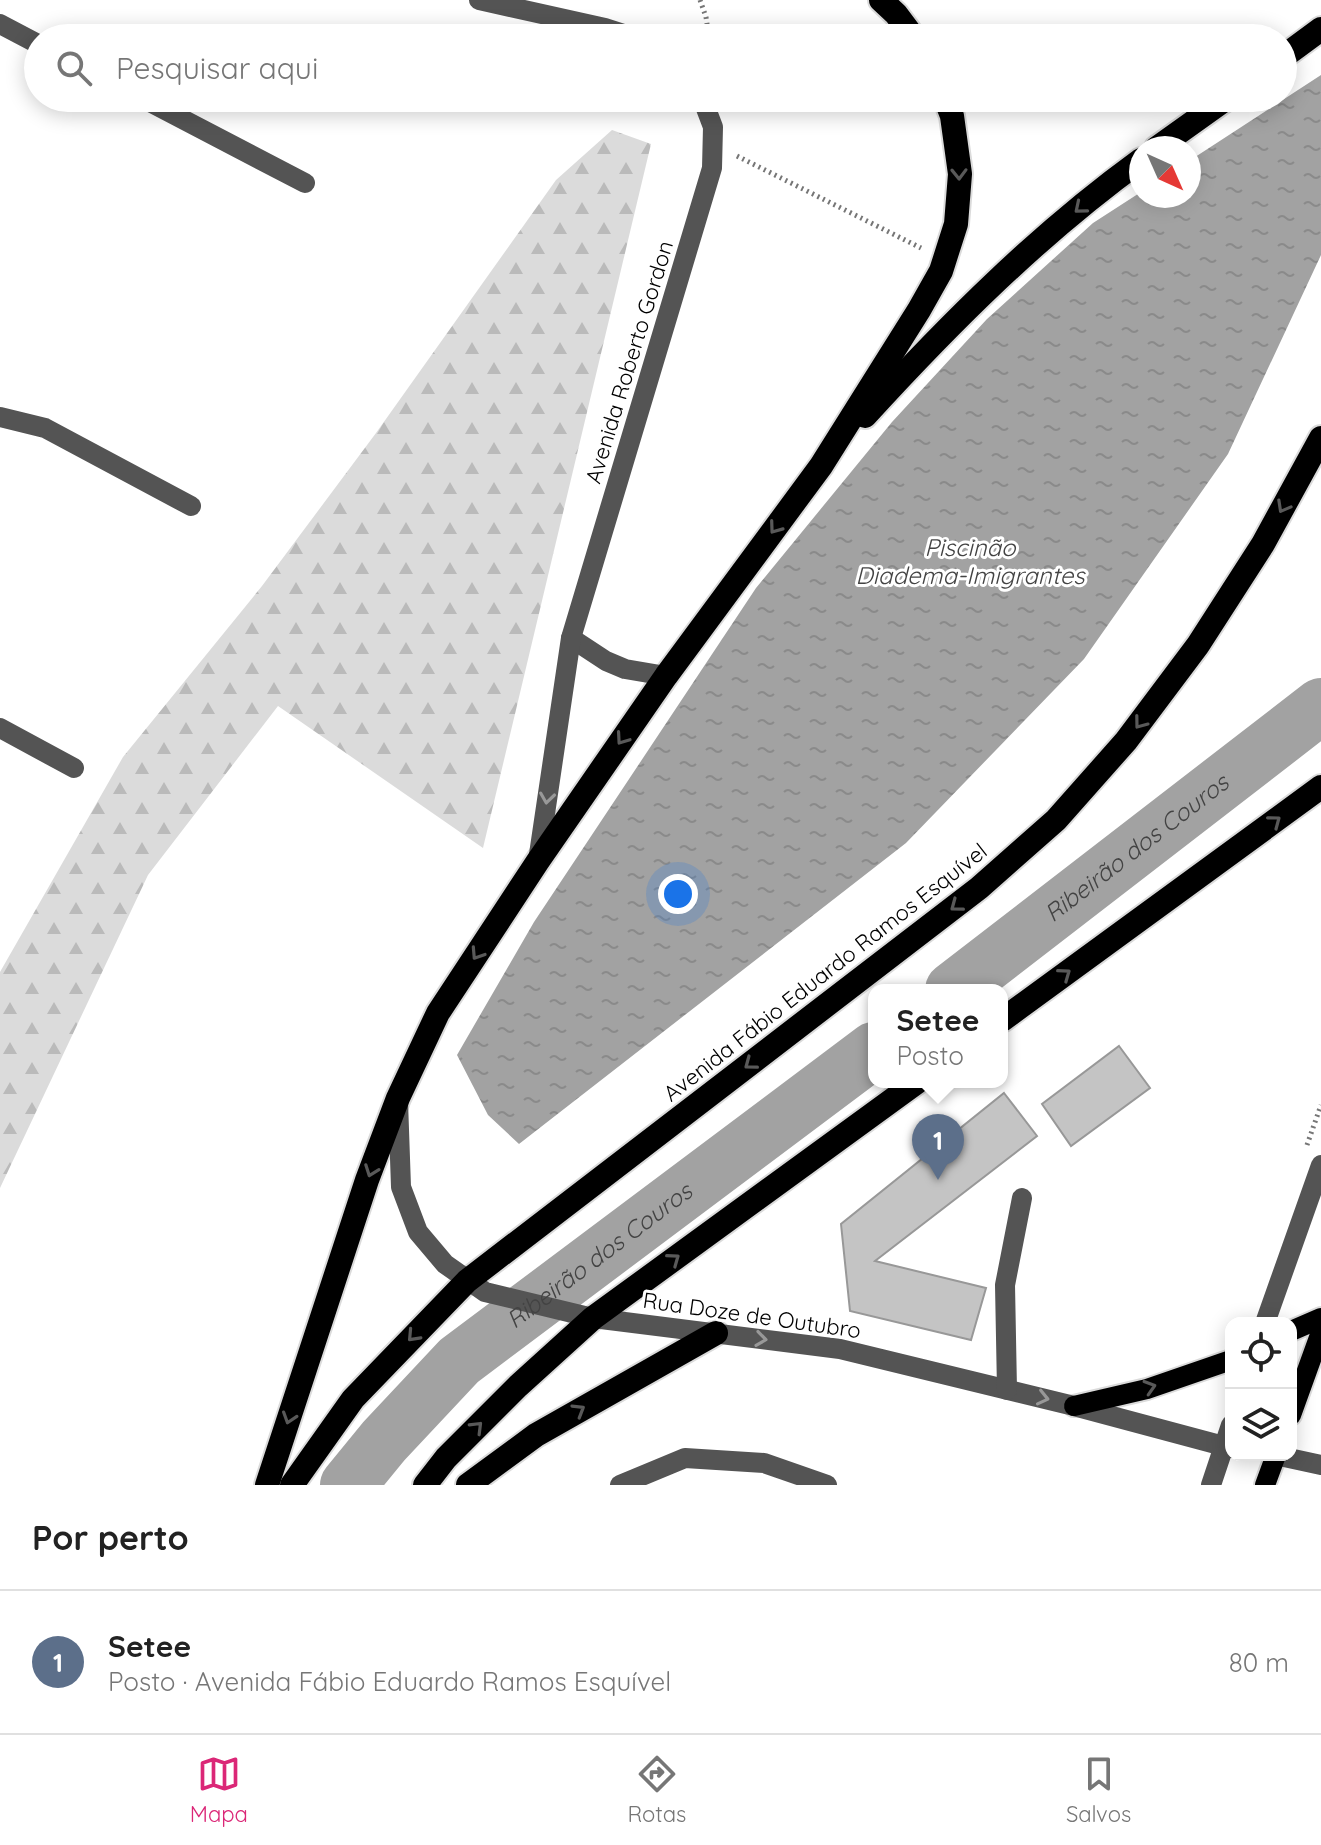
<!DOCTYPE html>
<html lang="pt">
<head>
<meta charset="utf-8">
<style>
  :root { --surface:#fff; --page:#f2f2f2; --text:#222; --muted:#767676; --line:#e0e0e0; --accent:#db2777 }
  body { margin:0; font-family:Quicksand,sans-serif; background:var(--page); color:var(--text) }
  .controls { position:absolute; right:24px; bottom:24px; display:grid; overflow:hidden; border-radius:16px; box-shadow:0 4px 20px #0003 }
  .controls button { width:72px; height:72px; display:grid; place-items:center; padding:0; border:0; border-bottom:2px solid var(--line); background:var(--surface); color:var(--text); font:40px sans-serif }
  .compass { position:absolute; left:1129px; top:136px; width:72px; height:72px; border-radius:50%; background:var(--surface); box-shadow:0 4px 20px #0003; rotate:135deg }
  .you { position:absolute; left:678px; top:894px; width:28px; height:28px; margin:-20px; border:6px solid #fff; border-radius:50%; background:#1a73e8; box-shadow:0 0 0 12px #1a73e833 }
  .badge { display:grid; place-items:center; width:52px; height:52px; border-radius:50%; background:var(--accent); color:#fff; font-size:26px; font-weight:700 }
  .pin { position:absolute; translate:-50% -66px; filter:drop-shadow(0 2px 4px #0008) }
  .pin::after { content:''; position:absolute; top:42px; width:28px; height:24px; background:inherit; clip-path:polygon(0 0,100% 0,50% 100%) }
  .popup { position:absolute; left:868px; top:984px; width:140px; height:104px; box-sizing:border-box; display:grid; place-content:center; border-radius:16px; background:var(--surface); filter:drop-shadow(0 2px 6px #0005); font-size:26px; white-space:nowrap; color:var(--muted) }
  .popup b { font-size:30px; color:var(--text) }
  .popup::after { content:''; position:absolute; left:50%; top:100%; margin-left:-16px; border:16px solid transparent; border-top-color:var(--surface) }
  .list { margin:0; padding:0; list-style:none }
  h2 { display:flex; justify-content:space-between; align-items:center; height:104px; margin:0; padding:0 32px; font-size:34px }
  h2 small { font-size:26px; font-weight:400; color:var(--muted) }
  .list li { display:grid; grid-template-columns:52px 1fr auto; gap:24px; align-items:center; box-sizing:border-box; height:144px; padding:0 32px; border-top:2px solid var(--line) }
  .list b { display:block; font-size:30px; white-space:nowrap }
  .list p { margin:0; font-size:26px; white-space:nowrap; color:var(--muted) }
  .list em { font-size:26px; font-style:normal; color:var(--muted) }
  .icon { flex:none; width:44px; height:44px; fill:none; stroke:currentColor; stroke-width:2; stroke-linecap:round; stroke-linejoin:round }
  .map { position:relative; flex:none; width:1321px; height:1485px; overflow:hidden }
  .search { position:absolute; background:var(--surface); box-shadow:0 4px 20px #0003; left:24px; right:24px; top:24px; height:88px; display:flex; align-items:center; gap:20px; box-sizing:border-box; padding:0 28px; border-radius:44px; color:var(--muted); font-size:30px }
  .sheet { height:248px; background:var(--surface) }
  nav { display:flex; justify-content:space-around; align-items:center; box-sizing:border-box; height:112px; border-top:2px solid var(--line); background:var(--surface); font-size:22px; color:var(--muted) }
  nav a { display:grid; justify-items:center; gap:4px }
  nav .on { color:var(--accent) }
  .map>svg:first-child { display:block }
</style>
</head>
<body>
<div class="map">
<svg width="1321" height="1485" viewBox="0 0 1321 1485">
  <defs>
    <pattern id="forest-firs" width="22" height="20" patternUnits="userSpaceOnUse" patternTransform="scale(2)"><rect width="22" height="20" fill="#dbdbdb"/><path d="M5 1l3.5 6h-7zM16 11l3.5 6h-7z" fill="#bababa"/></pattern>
    <pattern id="water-ripples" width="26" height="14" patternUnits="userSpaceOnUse" patternTransform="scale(2)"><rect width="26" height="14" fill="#a2a2a2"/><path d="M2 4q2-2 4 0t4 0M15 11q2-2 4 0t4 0" fill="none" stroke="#8a8a8a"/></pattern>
  </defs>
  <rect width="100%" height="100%" fill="#fff"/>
  <polygon fill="url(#forest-firs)" points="612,130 651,144 483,848 278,706 148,875 0,1188 0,972 123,757 262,586 376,433 556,180"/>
  <polygon fill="url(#water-ripples)" points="1321,75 1321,255 1228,454 1084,659 906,843 519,1144 488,1115 457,1055 534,922 756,588 892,422 987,319 1093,223 1141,192 1141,196 1189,196 1189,161"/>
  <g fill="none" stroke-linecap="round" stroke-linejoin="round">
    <g stroke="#a2a2a2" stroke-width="56">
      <path id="s1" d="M953 990 1321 706"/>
      <path id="s2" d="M348 1485 384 1441 459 1361 874 1050"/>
    </g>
  </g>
  <g fill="#c4c4c4" stroke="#989898" stroke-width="2">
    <polygon points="1119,1046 1150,1088 1071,1146 1042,1104"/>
    <polygon points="1004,1093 1037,1136 875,1261 986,1288 971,1340 850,1311 841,1224"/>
  </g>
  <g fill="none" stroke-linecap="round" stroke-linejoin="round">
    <g stroke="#dbdbdb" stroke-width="24">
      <g id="major">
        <polyline points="1291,1331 1321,1318"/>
        <polyline points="1074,1406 1147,1389 1231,1360"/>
        <polyline points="1291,1415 1321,1332"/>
        <polyline points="1265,1485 1276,1455"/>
      </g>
    </g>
    <g stroke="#dbdbdb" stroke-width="28">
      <g id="highway">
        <polyline points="881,0 896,14 914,38"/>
        <polyline points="1283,57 1321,29"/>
        <polyline points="1157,148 1227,98"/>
        <path d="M865 416C950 323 1039 234 1141 160"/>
        <polyline points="1002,1020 1321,787"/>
        <polyline points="267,1485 367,1180 398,1098 438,1013 538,861 666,676 821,466 919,310 941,271 956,224 960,174 952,116 945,98"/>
        <polyline points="292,1485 353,1399 467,1281 979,888 1056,820 1126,741 1198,645 1263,544 1321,438"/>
        <polyline points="425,1485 446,1458 518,1386 593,1318 917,1082"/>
        <polyline points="468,1485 536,1435 716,1333"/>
      </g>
    </g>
    <g stroke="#767676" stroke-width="5" stroke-dasharray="2 4" stroke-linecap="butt">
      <polyline points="700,0 706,17 709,38"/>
      <polyline points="737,156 921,248"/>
      <polyline points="1307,1145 1321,1105"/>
    </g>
    <g stroke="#545454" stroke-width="20">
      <polyline points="479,0 605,28 636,38"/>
      <polyline points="0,24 38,44"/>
      <polyline points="142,98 305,183"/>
      <polyline points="0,417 45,428 191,506"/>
      <polyline points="571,638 606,661 625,669 666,676"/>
      <polyline points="0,728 74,768"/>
      <polyline points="538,861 571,638 712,168 713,127 702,98"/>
      <polyline points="398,1101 401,1187 418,1232 445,1264 485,1292 593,1318 840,1349 1074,1406 1231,1448"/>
      <polyline points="1265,1323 1321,1165"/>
      <polyline points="1007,1390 1005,1285 1022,1198"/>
      <polyline points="1275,1455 1321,1465"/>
      <polyline points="620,1485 685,1458 764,1463 827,1485"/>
      <polyline points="1211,1485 1231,1425"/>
    </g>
    <use href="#major" stroke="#000" stroke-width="20"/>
    <use href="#highway" stroke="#000" stroke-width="24"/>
  </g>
  <defs><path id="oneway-chevron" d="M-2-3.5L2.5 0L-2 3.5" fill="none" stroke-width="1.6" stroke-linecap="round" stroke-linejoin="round" transform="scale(2)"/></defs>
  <g stroke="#595959">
    <use href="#oneway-chevron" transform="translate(959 174) rotate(89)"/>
    <use href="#oneway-chevron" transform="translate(1080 208) rotate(140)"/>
    <use href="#oneway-chevron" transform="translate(1283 507) rotate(119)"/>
    <use href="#oneway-chevron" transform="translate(775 528) rotate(126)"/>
    <use href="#oneway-chevron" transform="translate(1140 723) rotate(127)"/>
    <use href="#oneway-chevron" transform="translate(622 739) rotate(125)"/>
    <use href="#oneway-chevron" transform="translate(1275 821) rotate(-37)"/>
    <use href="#oneway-chevron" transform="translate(956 906) rotate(143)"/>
    <use href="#oneway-chevron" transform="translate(477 954) rotate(123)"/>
    <use href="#oneway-chevron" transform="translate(1065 974) rotate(-36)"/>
    <use href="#oneway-chevron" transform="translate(750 1064) rotate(143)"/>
    <use href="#oneway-chevron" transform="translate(371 1171) rotate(110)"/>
    <use href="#oneway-chevron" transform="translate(674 1259) rotate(-36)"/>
    <use href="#oneway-chevron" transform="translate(413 1336) rotate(133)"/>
    <use href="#oneway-chevron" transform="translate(1150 1387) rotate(-17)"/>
    <use href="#oneway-chevron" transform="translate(579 1410) rotate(-31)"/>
    <use href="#oneway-chevron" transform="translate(289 1418) rotate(108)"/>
    <use href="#oneway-chevron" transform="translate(477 1427) rotate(-45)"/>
  </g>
  <g stroke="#989898">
    <use href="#oneway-chevron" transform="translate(547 798) rotate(98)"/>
    <use href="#oneway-chevron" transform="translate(761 1339) rotate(8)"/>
    <use href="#oneway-chevron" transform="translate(1043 1398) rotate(13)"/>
  </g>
  <g text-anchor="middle" stroke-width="6" stroke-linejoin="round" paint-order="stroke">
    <g font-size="22" fill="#000" stroke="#fff">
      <text transform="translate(629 362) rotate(-73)" y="8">Avenida Roberto Gordon</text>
      <text transform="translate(825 972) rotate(-38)" y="8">Avenida Fábio Eduardo Ramos Esquível</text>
      <text transform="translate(752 1315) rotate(8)" y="8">Rua Doze de Outubro</text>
    </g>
    <g font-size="24" font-style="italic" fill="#434343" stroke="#fff">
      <text x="970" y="556">Piscinão<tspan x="970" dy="28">Diadema-Imigrantes</tspan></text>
      <text dy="8" stroke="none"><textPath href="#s1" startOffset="232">Ribeirão dos Couros</textPath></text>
      <text dy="8" stroke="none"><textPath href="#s2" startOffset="342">Ribeirão dos Couros</textPath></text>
    </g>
  </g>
</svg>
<div class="controls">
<button><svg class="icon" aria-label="locate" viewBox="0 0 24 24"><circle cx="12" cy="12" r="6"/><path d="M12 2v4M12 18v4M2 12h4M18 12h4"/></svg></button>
<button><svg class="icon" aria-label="layers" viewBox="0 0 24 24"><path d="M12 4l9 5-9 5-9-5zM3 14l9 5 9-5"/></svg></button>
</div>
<svg class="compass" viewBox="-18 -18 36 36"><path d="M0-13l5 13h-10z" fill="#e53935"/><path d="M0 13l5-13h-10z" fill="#767676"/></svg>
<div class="you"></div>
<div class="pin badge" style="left:938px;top:1180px;background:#5c6f8a">1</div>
<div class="popup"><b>Setee</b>Posto</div>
<div class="search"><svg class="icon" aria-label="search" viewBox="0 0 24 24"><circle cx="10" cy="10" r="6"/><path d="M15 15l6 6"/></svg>Pesquisar aqui</div>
</div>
<section class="sheet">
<h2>Por perto<small></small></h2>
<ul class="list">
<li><span class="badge" style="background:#5c6f8a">1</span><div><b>Setee</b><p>Posto · Avenida Fábio Eduardo Ramos Esquível</p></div><em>80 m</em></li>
</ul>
</section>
<nav>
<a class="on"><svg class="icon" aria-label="map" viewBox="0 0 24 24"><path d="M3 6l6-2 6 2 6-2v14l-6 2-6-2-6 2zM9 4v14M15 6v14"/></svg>Mapa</a>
<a><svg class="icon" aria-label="directions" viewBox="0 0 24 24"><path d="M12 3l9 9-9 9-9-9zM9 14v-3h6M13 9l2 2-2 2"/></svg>Rotas</a>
<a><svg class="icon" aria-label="saved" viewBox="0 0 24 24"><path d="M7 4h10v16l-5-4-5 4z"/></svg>Salvos</a>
</nav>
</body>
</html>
